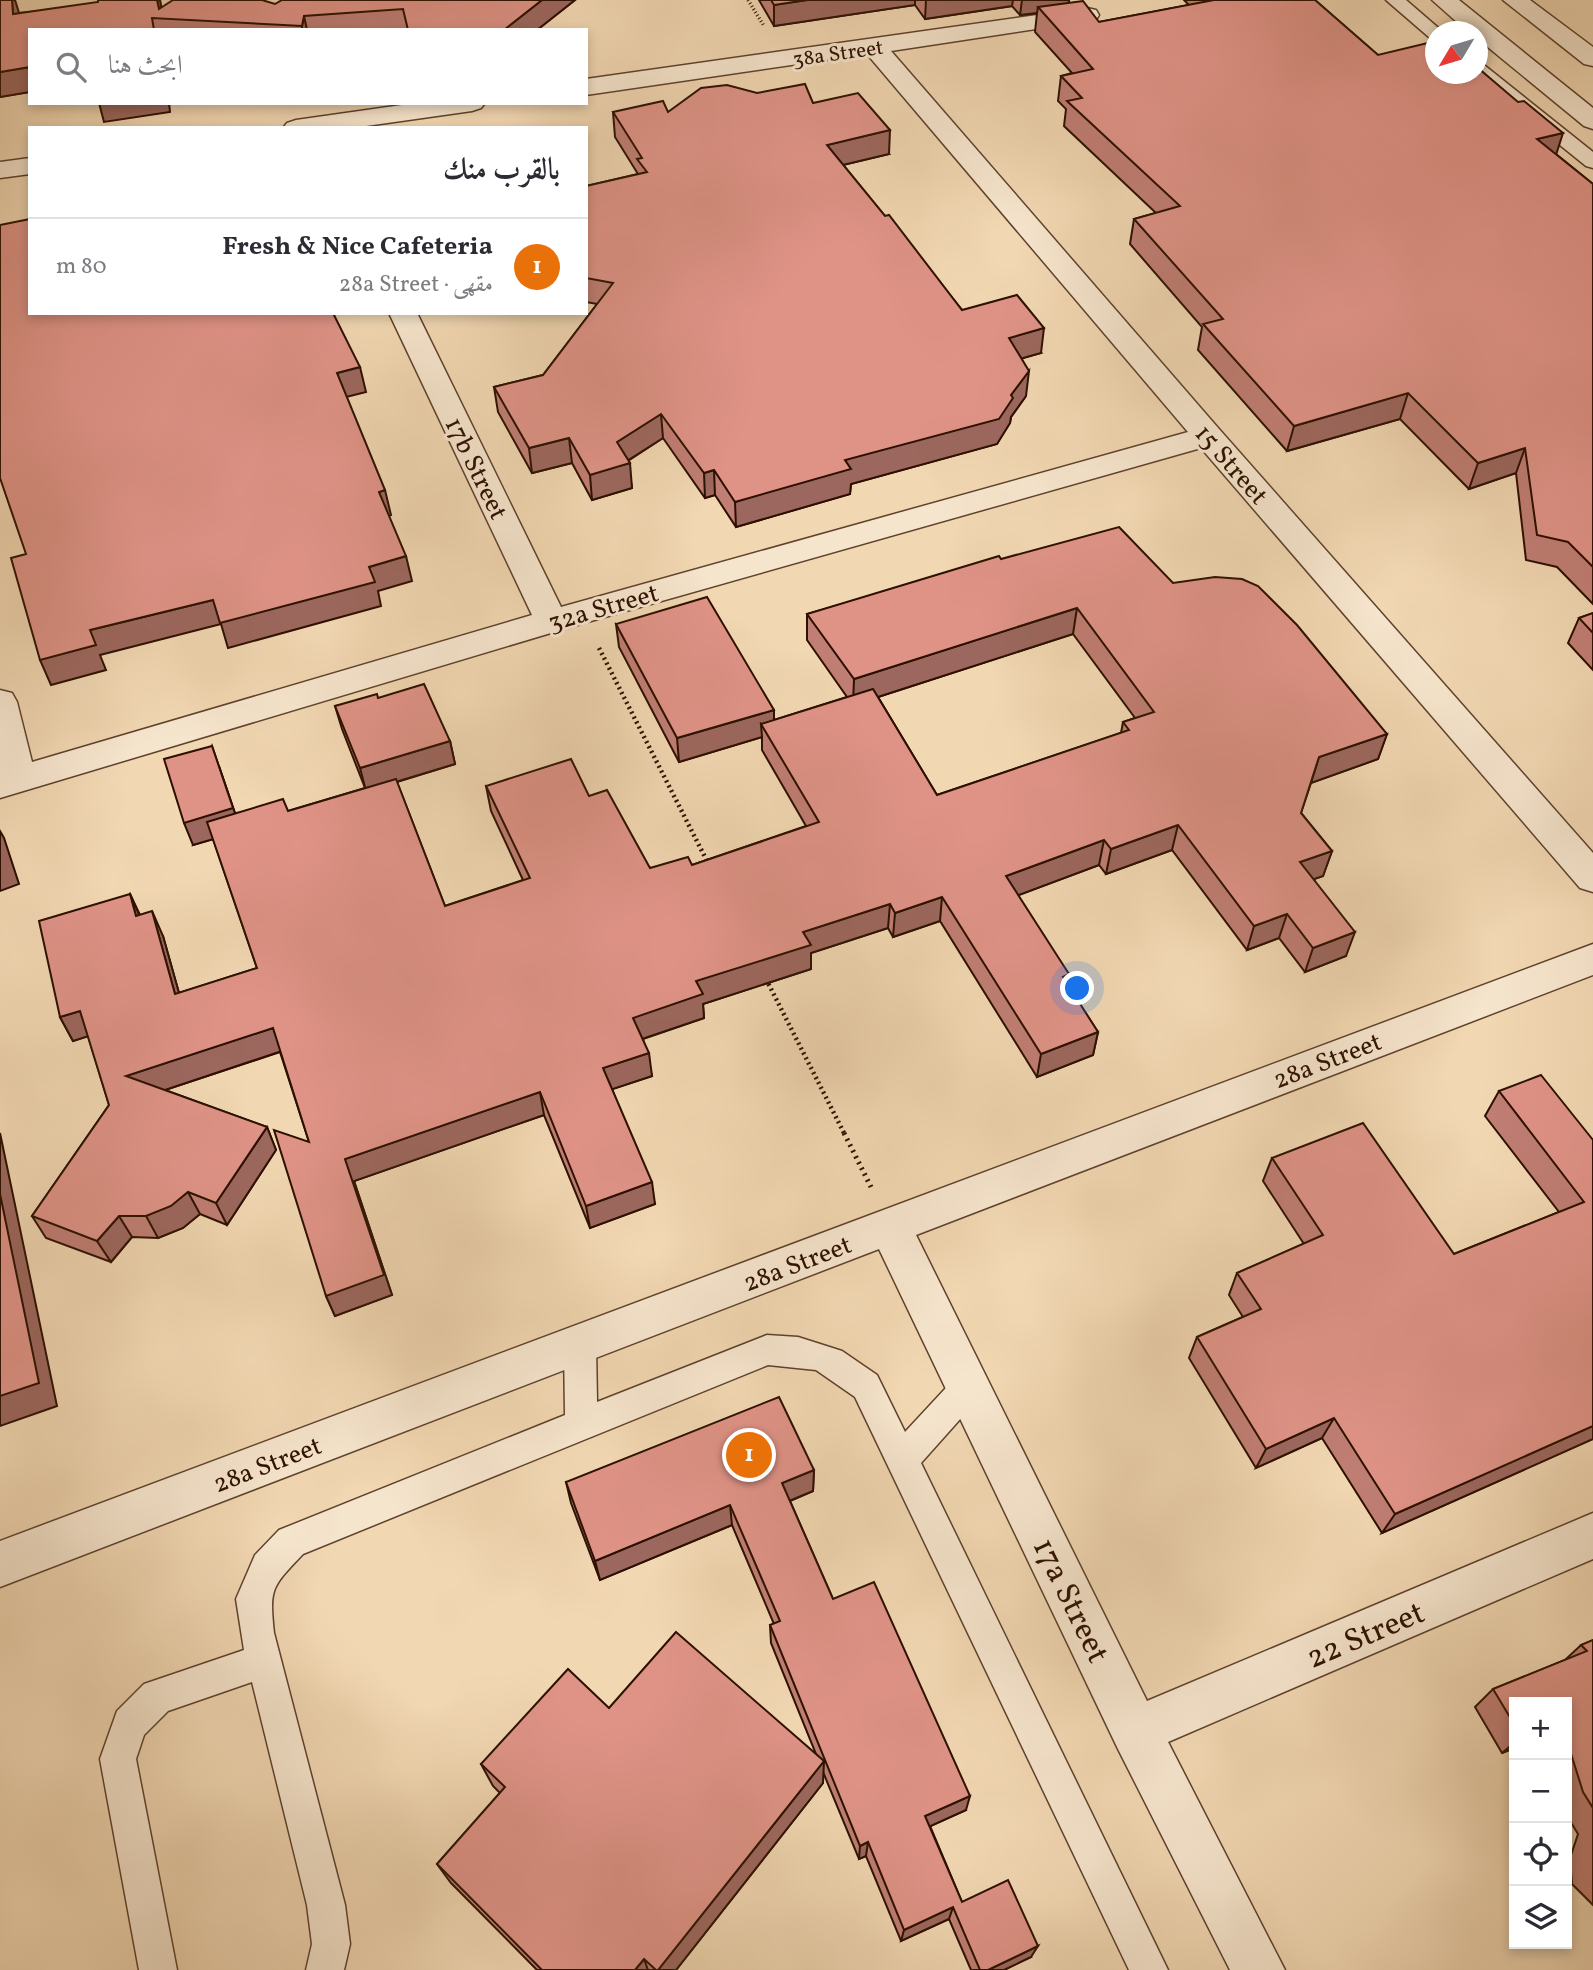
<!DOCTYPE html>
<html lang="ar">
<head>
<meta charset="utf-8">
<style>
  :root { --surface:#fff; --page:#f2f2f3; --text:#2b2b33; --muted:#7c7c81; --line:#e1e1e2; --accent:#111827 }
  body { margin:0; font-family:Vollkorn,Amiri,serif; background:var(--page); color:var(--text); direction:rtl }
  .controls { position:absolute; right:21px; bottom:21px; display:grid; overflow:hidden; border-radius:0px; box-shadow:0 4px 10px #0003 }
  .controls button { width:63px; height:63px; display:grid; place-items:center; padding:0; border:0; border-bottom:2px solid var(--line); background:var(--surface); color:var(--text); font:35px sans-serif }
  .compass { position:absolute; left:1425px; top:21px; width:63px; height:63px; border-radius:50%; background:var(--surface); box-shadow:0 4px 10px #0003; rotate:232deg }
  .you { position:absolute; left:1078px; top:989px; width:24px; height:24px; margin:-18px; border:5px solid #fff; border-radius:50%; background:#1a73e8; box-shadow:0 0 0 10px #1a73e833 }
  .badge { display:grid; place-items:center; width:46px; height:46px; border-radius:50%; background:var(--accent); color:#fff; font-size:23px; font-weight:700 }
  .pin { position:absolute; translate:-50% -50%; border:4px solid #fff; box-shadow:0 2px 7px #0006 }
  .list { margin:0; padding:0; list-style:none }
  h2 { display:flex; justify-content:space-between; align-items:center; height:91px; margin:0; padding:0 28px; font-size:30px }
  h2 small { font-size:23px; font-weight:400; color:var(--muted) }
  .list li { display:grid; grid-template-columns:46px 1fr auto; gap:21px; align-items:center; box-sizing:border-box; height:98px; padding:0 28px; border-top:2px solid var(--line) }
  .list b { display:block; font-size:26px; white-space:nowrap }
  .list p { margin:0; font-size:23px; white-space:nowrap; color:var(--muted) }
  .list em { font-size:23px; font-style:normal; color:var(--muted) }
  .icon { flex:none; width:38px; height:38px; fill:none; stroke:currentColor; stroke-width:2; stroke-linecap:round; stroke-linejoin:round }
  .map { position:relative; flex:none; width:1593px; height:1970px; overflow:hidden; direction:ltr }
  .search { position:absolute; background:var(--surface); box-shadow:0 4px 10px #0003; left:28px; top:28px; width:560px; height:77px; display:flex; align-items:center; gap:18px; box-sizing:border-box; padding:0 24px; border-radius:0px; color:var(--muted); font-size:26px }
  .panel { position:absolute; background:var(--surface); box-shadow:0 4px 10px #0003; left:28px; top:126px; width:560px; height:189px; border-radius:0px; direction:rtl }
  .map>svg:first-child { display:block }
</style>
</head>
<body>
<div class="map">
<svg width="1593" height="1970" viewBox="0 0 1593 1970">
  <rect width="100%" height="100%" fill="#f1d7b2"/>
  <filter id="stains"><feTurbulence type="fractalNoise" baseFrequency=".00286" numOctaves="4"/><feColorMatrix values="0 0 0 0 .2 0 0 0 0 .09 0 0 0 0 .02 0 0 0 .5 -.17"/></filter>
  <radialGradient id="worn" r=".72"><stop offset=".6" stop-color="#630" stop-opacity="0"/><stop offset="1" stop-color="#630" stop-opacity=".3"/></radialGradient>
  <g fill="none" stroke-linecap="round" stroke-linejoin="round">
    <g stroke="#5e422c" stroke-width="3">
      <g id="service">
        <polygon points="1386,0 1406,0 1443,32 1436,32 1436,39 1430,38"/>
        <polygon points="1478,64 1484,65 1593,152 1593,168 1586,166 1472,74 1478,74"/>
        <path d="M580 1331 591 1336 596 1346 597 1402 767 1335 798 1337 842 1351 877 1375 905 1432 957 1376 968 1372 979 1376 984 1387 979 1398 921 1463 1168 1970H1129L855 1397 816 1370 768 1365 303 1554C272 1587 269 1587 274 1633L345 1905 350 1944 344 1970H306L312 1944 307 1905 252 1682 168 1711 144 1735 136 1759 177 1970H139L100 1759 117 1711 144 1684 244 1650 236 1599 255 1555 279 1530 565 1415 564 1346 569 1336Z"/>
      </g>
    </g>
    <g stroke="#5e422c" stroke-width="3">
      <g id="minor">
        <polygon points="1087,8 1096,10 1099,15 1096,20 891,51 1219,429 1593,853 1593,892 1580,888 1201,448 591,621 0,798 0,690 12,693 17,702 32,762 532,615 389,313 417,313 561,607 1188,432 867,54 586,95 586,79"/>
        <polygon points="416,103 485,103 481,108 472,111 352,128 283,128 287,123 296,120"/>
        <polygon points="30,158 30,174 0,178 0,162"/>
        <polygon points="1593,944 1593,975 916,1235 1147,1701 1593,1513 1593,1559 1168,1742 1285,1970 1230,1970 1118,1749 879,1249 0,1587 0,1541"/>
      </g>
    </g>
    <g stroke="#5e422c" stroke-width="3">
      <g id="tertiary">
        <polygon points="1432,0 1459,0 1593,108 1593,129 1584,126 1478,39 1478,32 1468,32"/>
        <polygon points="1503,0 1530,0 1593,47 1593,66 1584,64"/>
      </g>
    </g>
    <polyline stroke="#2d1000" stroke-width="3.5" stroke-dasharray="1 2.5" stroke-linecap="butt" points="748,0 764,26"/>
    <g stroke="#2d1000" stroke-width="4.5" stroke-dasharray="2 3.5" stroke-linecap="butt">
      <polyline points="599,648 709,865"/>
      <polyline points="766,979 845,1135"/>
    </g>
    <polyline stroke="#2d1000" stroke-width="5" stroke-dasharray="2 4.5" stroke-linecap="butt" points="844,1133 871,1187"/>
    <use href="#service" fill="#f6e5cd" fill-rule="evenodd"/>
    <use href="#minor" fill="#f6e5cd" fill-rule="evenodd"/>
    <use href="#tertiary" fill="#f6e5cd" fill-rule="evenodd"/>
  </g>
  <g fill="#c07e74" stroke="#2d1000" stroke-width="2" fill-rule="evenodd">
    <polygon points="0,0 19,13 160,0 161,7 275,4 575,0 537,30 30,30 30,92 0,97"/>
    <polygon points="759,0 1069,0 1069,3 1099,22 1189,5 1184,0 1315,0 1378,55 1556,154 1593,184 1593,604 1557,567 1526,560 1516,473 1469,489 1400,419 1287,451 1198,350 1202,327 1130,244 1134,219 1156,213 1064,126 1066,109 1058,101 1061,76 1072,73 1035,32 1037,13 1020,15 1012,6 925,19 915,5 774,26"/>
    <polygon points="757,93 813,103 889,154 843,165 962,310 1041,353 1022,358 1026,396 1011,417 1010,423 997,444 851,484 850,494 736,527 715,495 705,498 663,438 628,461 632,488 592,500 572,463 532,473 498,412 494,387 543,375 597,304 586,302 586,186 638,174 615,137 613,112 668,112"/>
    <path d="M1001 559 1173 583 1387 734 1378 759 1311 783 1301 813 1332 851 1323 876 1314 879 1346 956 1305 972 1279 938 1247 950 1172 850 1106 874 1099 865 1018 895 1067 985 1098 1032 1093 1055 1037 1077 940 921 893 937 888 928 811 953V969L703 1004 704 1018 643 1039 652 1076 612 1089 655 1204 590 1228 544 1115 354 1181 392 1295 335 1316 326 1296 309 1142 280 1052 165 1090 267 1127 276 1150 227 1225 200 1214 183 1228 158 1238 132 1237 111 1262 46 1238 32 1216 109 1105 88 1036 73 1041 60 1017 130 894 140 915 163 936 179 993 257 968 213 839 193 845 220 769 235 813 288 811 365 788 342 729 335 706 378 698 450 741 455 764 397 782 445 906 523 880 491 811 486 786 589 796 650 868 692 865 806 826 762 750V737L679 762 619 647 616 624 774 710V720L847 697 807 640V614ZM1073 634 1135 718 1123 722 1121 733 937 795 878 697Z"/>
    <polygon points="1593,613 1593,670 1568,643 1579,618"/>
    <polygon points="1499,1091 1593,1140 1593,1439 1382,1533 1322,1438 1256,1468 1189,1358 1197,1337 1243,1317 1229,1295 1237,1273 1304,1244 1263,1181 1272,1158 1454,1254 1559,1212 1485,1116"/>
    <polygon points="814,1470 813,1491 790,1501 833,1599 966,1810 930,1826 962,1902 1031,1957 1004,1970 971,1970 949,1919 901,1941 866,1856 859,1859 823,1772 823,1783 676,1970 537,1970 451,1883 437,1864 500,1793 493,1786 481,1764 609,1708 816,1754 771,1643 770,1625 774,1624 732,1525 600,1580 571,1503 566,1482"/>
    <polygon points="1593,1640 1593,1905 1572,1884 1570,1858 1578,1834 1567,1816 1567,1702 1514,1702 1514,1748 1502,1753 1475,1707 1493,1689 1565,1660 1581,1645"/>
  </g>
  <g fill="#9c675e" stroke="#2d1000" stroke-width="2">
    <polygon points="12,0 15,0 20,16 13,14"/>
    <polygon points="157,0 160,0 163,19 159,9"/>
    <polygon points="542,0 575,0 537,30 504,30"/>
    <polygon points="807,0 915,0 915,5 774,26 774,5"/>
    <polygon points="926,0 1013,0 1012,6 925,19"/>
    <polygon points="1022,0 1069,0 1068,8 1038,7 1037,13 1020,15"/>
    <polygon points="304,16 307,30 302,30 302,26"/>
    <polygon points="30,67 30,92 0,97 0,72"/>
    <polygon points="99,103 169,103 170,112 104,122"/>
    <polygon points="890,130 889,154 826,169 827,145"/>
    <polygon points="1563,133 1555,158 1537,139"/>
    <polygon points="1044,328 1041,353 1006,363 1009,338"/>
    <polygon points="360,367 366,392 342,398 337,373"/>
    <polygon points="1029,371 1026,396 1011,417 1010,423 997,444 851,484 850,494 736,527 735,502 845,460 1011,395"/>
    <polygon points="1408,393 1400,419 1287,451 1294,426"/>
    <polygon points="661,414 663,438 619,466 630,463 632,488 592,500 590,475 617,442"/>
    <polygon points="569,438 572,463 532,473 529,448"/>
    <polygon points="1525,448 1516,473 1469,489 1478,463"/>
    <polygon points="714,470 715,495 705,498 704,473"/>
    <polygon points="385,490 391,515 384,517 379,492"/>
    <polygon points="406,556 412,581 378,591 381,606 228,648 221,624 100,655 106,670 51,685 40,660 90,630 213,600 369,567"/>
    <polygon points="1077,608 1073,634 853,705 854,679"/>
    <polygon points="774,710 774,734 761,724 762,737 679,762 677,738"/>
    <polygon points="1387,734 1378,759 1311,783 1319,757"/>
    <polygon points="450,741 455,764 366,791 360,768"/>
    <polygon points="212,746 241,831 193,845 184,823"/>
    <polygon points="1178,825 1172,850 1106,874 1111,849"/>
    <polygon points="0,831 4,838 19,884 0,891"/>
    <polygon points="1104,840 1099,865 1003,901 1006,876"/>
    <polygon points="1332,851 1323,876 1292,887 1300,862"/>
    <polygon points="130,894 141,919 136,916"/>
    <polygon points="942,897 940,921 893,937 895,913"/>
    <polygon points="890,904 888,928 811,953 811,969 703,1004 704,1018 636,1041 633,1018 696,981 803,932"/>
    <polygon points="152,911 163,936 186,1018 175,994"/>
    <polygon points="1287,914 1279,938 1247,950 1254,926"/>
    <polygon points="1355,932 1346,956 1305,972 1313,948"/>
    <polygon points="1069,974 1065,998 1063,977"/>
    <polygon points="80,1011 92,1035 73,1041 60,1017"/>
    <polygon points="273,1028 282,1051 138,1099 126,1076"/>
    <polygon points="1098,1032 1093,1055 1037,1077 1041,1054"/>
    <polygon points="649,1053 652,1076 607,1091 603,1068"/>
    <polygon points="540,1092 544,1115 354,1181 392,1295 335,1316 326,1296 345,1159"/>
    <polygon points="267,1127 276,1150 227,1225 216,1203"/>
    <polygon points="0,1133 57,1406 0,1426"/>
    <polygon points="652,1182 655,1204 590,1228 586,1206"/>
    <polygon points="188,1192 200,1214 183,1228 158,1238 146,1216"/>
    <polygon points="119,1216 132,1237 111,1262 97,1241"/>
    <polygon points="1334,1418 1322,1438 1256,1468 1266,1449"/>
    <polygon points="1593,1426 1593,1439 1382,1533 1395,1514"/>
    <polygon points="814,1470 813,1491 782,1504 782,1483"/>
    <polygon points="730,1505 732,1525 600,1580 595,1561"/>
    <polygon points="1514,1743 1514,1748 1502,1753"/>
    <polygon points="824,1761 823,1783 676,1970 658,1970"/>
    <polygon points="970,1796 966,1810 922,1830 925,1816"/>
    <polygon points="868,1842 866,1856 859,1859 860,1846"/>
    <polygon points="953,1907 949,1919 901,1941 904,1930"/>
    <polygon points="1038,1946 1031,1957 1004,1970 988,1970"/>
    <polygon points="644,1959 648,1970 635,1970"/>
  </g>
  <g fill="#df9387" stroke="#2d1000" stroke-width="2">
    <polygon points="0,0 12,0 13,14 98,2 98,0 157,0 159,9 173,0 262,0 275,4 282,0 542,0 504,30 408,30 403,9 304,16 302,26 152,18 154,30 30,30 30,67 0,72"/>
    <polygon points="771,0 807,0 774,5"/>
    <polygon points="1214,0 1315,0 1378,55 1436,41 1436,74 1478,74 1478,68 1518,102 1524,101 1563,133 1537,139 1593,184 1593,567 1568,542 1537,535 1525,448 1478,463 1408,393 1294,426 1203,324 1223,319 1134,219 1180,206 1067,101 1082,98 1061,76 1093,69 1038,7 1083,1 1099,22"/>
    <polygon points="805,84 813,103 858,93 890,130 827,145 885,216 889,215 962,310 1017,295 1044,328 1009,338 1029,371 1011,395 1013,398 999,419 845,460 851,469 735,502 714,470 704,473 661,414 617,442 630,463 590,475 569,438 529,448 494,387 543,375 613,283 586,278 586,186 647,172 637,159 642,158 613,112 663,101 668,112 701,88 727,85 757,93"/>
    <polygon points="30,219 30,313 333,313 360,367 337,373 385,490 379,492 406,556 369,567 375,582 220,623 213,600 90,630 96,645 40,660 11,558 26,554 0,478 0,225"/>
    <polygon points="1119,527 1173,583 1215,577 1242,579 1258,586 1297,625 1387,734 1319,757 1301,813 1332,851 1300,862 1355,932 1313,948 1287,914 1254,926 1178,825 1111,849 1104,840 1006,876 1069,974 1063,977 1098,1032 1041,1054 942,897 895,913 890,904 803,932 811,945 696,981 703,994 633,1018 649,1053 603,1068 652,1182 586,1206 540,1092 345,1159 384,1275 326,1296 274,1130 309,1142 273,1028 126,1076 267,1127 216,1203 188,1192 171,1206 146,1216 119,1216 97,1241 32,1216 109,1105 80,1011 60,1017 39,921 130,894 136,916 152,911 175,994 257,968 207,822 283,799 288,811 396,779 445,906 530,878 486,786 571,759 589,796 607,790 650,868 688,857 692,865 819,822 761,724 873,689 937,795 1129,730 1123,722 1154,712 1077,608 854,679 807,614 999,556 1001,559"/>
    <polygon points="707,597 774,710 677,738 616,624"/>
    <polygon points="1593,613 1593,633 1579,618"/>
    <polygon points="424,684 450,741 360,768 335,706 377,694 378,698"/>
    <polygon points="212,746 233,808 184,823 164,759"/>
    <polygon points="1541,1075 1593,1140 1593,1426 1395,1514 1334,1418 1266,1449 1197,1337 1261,1309 1237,1273 1323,1235 1272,1158 1363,1123 1454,1254 1584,1202 1499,1091"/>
    <polygon points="0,1194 39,1383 0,1396"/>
    <polygon points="779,1397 814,1470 782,1483 833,1599 874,1582 970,1796 925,1816 962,1902 1008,1880 1038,1946 988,1970 980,1970 953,1907 904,1930 868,1842 860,1846 770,1625 780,1621 730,1505 595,1561 566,1482"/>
    <polygon points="676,1632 824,1761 658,1970 656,1970 644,1959 635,1970 542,1970 437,1864 505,1787 481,1764 568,1669 609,1708"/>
    <polygon points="1593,1640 1593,1808 1583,1792 1567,1741 1567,1702 1514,1702 1514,1724 1493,1689 1587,1651 1581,1645"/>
  </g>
  <g text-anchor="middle" stroke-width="6" stroke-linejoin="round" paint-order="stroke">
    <g font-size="21" fill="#2d1000" stroke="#f6e5cd">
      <text transform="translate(838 53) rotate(-8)" y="7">38a Street</text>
    </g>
    <g font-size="26" fill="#2d1000" stroke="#f6e5cd">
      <text transform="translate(1232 464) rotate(49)" y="9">15 Street</text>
      <text transform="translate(477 468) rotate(64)" y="9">17b Street</text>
      <text transform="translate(603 607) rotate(-16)" y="9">32a Street</text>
      <text transform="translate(1327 1060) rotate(-21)" y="9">28a Street</text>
      <text transform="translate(797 1263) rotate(-21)" y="9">28a Street</text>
      <text transform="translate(267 1464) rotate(-21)" y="9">28a Street</text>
    </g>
    <g font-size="32" fill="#2d1000" stroke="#f6e5cd">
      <text transform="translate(1072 1600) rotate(64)" y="11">17a Street</text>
      <text transform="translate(1365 1634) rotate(-23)" y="11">22 Street</text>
    </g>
  </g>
  <rect width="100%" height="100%" filter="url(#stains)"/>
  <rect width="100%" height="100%" fill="url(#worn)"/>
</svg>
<div class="controls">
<button>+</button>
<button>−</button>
<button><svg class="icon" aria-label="locate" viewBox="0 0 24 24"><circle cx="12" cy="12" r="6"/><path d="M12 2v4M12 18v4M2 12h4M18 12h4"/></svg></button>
<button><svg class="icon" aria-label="layers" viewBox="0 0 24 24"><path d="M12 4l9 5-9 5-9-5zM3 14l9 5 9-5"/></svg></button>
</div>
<svg class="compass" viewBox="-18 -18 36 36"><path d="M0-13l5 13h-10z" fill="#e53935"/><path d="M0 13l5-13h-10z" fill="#7c7c81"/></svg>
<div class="you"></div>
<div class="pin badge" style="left:749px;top:1455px;background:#e8710a">1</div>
<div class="search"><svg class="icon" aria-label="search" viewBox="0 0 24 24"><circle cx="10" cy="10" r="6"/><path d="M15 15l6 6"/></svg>ابحث هنا</div>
<section class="panel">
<h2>بالقرب منك<small></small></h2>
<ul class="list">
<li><span class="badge" style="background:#e8710a">1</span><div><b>Fresh &amp; Nice Cafeteria</b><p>مقهى · 28a Street</p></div><em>80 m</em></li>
</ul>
</section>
</div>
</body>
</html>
